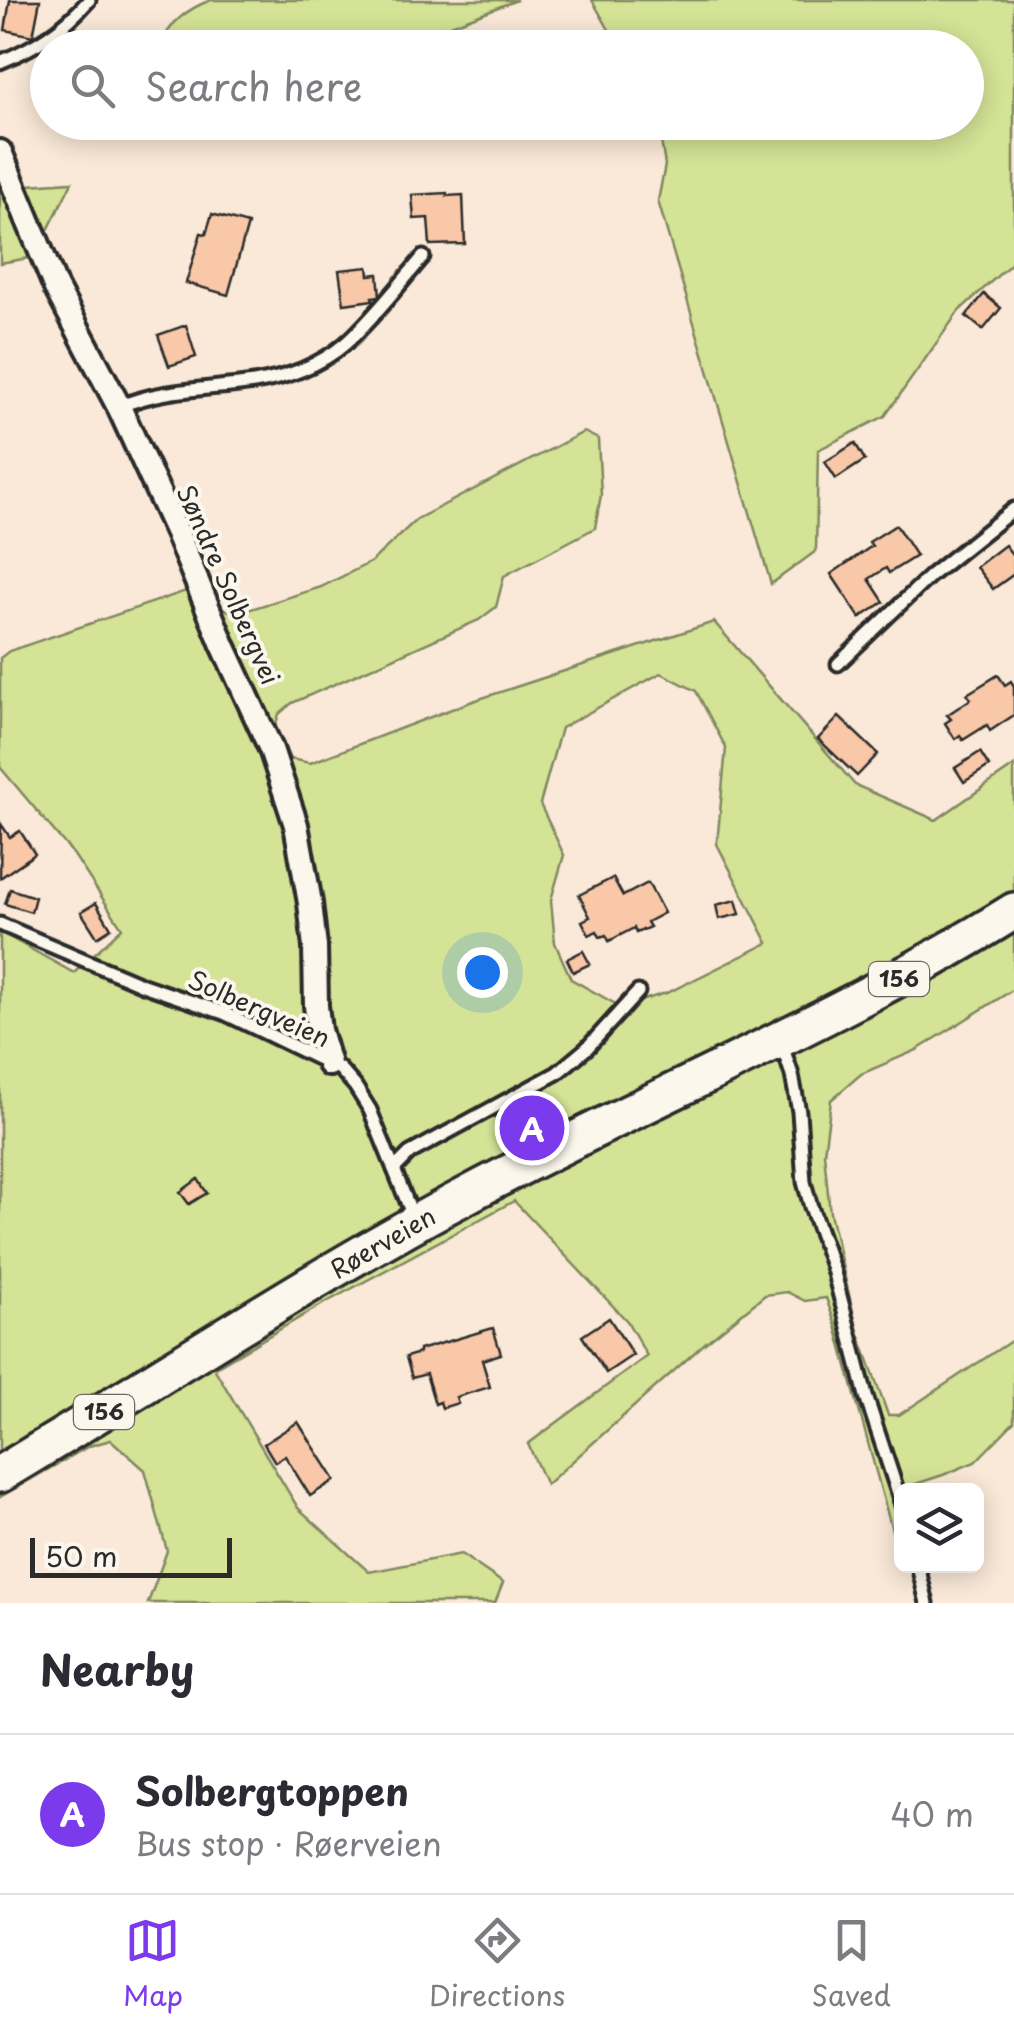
<!DOCTYPE html>
<html lang="en">
<head>
<meta charset="utf-8">
<style>
  :root { --surface:#fff; --page:#f7f7f7; --text:#2b2b33; --muted:#7c7c81; --line:#e1e1e2; --accent:#7c3aed }
  body { margin:0; font-family:"Playpen Sans",sans-serif; background:var(--page); color:var(--text) }
  .controls { position:absolute; right:30px; bottom:30px; display:grid; overflow:hidden; border-radius:15px; box-shadow:0 5px 25px #0003 }
  .controls button { width:90px; height:90px; display:grid; place-items:center; padding:0; border:0; border-bottom:2px solid var(--line); background:var(--surface); color:var(--text); font:50px sans-serif }
  .scale { position:absolute; left:30px; bottom:25px; width:202px; box-sizing:border-box; padding-left:10px; border:5px solid #2b2b2b; border-top:0; font-size:28px; line-height:35px; white-space:nowrap; color:#2b2b2b; -webkit-text-stroke:8px #fbf7ec; paint-order:stroke }
  .you { position:absolute; left:482px; top:972px; width:35px; height:35px; margin:-25px; border:8px solid #fff; border-radius:50%; background:#1a73e8; box-shadow:0 0 0 15px #1a73e833 }
  .badge { display:grid; place-items:center; width:65px; height:65px; border-radius:50%; background:var(--accent); color:#fff; font-size:32px; font-weight:700 }
  .pin { position:absolute; translate:-50% -50%; border:5px solid #fff; box-shadow:0 2px 10px #0006 }
  .list { margin:0; padding:0; list-style:none }
  h2 { display:flex; justify-content:space-between; align-items:center; height:130px; margin:0; padding:0 40px; font-size:42px }
  h2 small { font-size:32px; font-weight:400; color:var(--muted) }
  .list li { display:grid; grid-template-columns:65px 1fr auto; gap:30px; align-items:center; box-sizing:border-box; height:160px; padding:0 40px; border-top:2px solid var(--line) }
  .list b { display:block; font-size:38px; white-space:nowrap }
  .list p { margin:0; font-size:32px; white-space:nowrap; color:var(--muted) }
  .list em { font-size:32px; font-style:normal; color:var(--muted) }
  .icon { flex:none; width:55px; height:55px; fill:none; stroke:currentColor; stroke-width:2; stroke-linecap:round; stroke-linejoin:round }
  .map { position:relative; flex:none; width:1014px; height:1603px; overflow:hidden }
  .search { position:absolute; background:var(--surface); box-shadow:0 5px 25px #0003; left:30px; right:30px; top:30px; height:110px; display:flex; align-items:center; gap:25px; box-sizing:border-box; padding:0 35px; border-radius:55px; color:var(--muted); font-size:38px }
  .sheet { height:290px; background:var(--surface) }
  nav { display:flex; justify-content:space-around; align-items:center; box-sizing:border-box; height:140px; border-top:2px solid var(--line); background:var(--surface); font-size:28px; color:var(--muted) }
  nav a { display:grid; justify-items:center; gap:5px }
  nav .on { color:var(--accent) }
  .map>svg:first-child { display:block }
</style>
</head>
<body>
<div class="map">
<svg width="1014" height="1603" viewBox="0 0 1014 1603">
  <rect width="100%" height="100%" fill="#fae9d8"/>
  <filter id="ink" filterUnits="userSpaceOnUse"><feTurbulence type="fractalNoise" baseFrequency=".01" numOctaves="2"/><feDisplacementMap in="SourceGraphic" scale="20" xChannelSelector="R" yChannelSelector="G"/><feConvolveMatrix kernelMatrix="1 2 1 2 8 2 1 2 1" color-interpolation-filters="sRGB"/></filter>
  <g filter="url(#ink)">
    <g fill="#d4e396" stroke="#808760" stroke-width="2.5" fill-rule="evenodd">
      <path d="M211 0H517L393 47H159C171 22 185 10 211 0Z"/>
      <polygon points="592,0 1014,0 1014,261 959,311 885,416 818,450 816,551 771,584 658,201 665,165 658,123 966,122 966,48 619,47"/>
      <polygon points="72,182 49,228 29,258 0,263 0,187"/>
      <path d="M584 432 598 439 601 495 595 528 504 576 496 607 479 620 292 703 279 714 275 727 290 759 310 763 470 702 714 622 855 785 936 820 1014 766V989L917 1050 861 1074 831 1100 824 1153 830 1213 857 1329 888 1415H899L1014 1339V1422L975 1462 943 1475 909 1486 910 1490H902L901 1563 836 1326 826 1298 805 1301 787 1292 765 1295 704 1344 546 1485 528 1444 647 1356 627 1321 514 1201 323 1304 214 1368 298 1508 369 1572 461 1554 503 1583 495 1603H148L167 1551 145 1470 111 1440 89 1446 0 1497V932L74 973 122 928 74 855 0 767V658L9 651 186 591 235 614 321 587 371 562 417 519ZM661 673 696 691 726 748 717 844 768 943 669 992 621 1007 571 979 555 943 551 900 564 855 540 804 561 728Z"/>
    </g>
    <g fill="#f8c8a8" stroke="#2b2b2b" stroke-width="2.5">
      <polygon points="10,0 40,0 33,36 5,30"/>
      <polygon points="447,193 447,196 463,195 465,244 430,245 428,218 414,219 412,195"/>
      <polygon points="212,214 248,224 228,295 186,283 201,233 206,234"/>
      <polygon points="368,267 369,275 378,274 380,296 372,297 373,300 344,304 339,270"/>
      <polygon points="984,294 1001,308 983,330 966,316"/>
      <polygon points="186,325 196,357 169,366 158,335"/>
      <polygon points="855,443 865,460 836,479 825,462"/>
      <polygon points="896,525 916,556 889,573 886,568 869,579 884,602 860,618 831,574 872,546 869,542"/>
      <polygon points="1005,545 1014,557 1014,574 993,589 976,567"/>
      <polygon points="998,675 1005,685 1011,681 1014,686 1014,715 990,731 987,725 963,740 960,735 955,739 945,723 951,719 947,715 971,699 967,694"/>
      <polygon points="839,717 878,754 857,776 818,739"/>
      <polygon points="980,752 989,766 964,782 955,768"/>
      <polygon points="1,824 10,837 20,831 35,854 0,878"/>
      <polygon points="613,878 623,896 648,883 664,913 647,922 650,927 636,933 634,928 609,941 606,935 600,937 597,931 589,935 582,921 590,917 579,895"/>
      <polygon points="10,889 35,897 31,912 5,904"/>
      <polygon points="736,900 740,914 719,919 716,905"/>
      <polygon points="96,903 111,928 97,937 81,912"/>
      <polygon points="583,951 590,964 573,972 567,959"/>
      <polygon points="198,1179 207,1193 189,1204 180,1192"/>
      <polygon points="609,1318 633,1355 606,1373 582,1336"/>
      <polygon points="493,1328 501,1354 482,1360 490,1387 456,1397 458,1403 442,1408 440,1402 435,1404 426,1374 412,1378 406,1357 419,1353 419,1350"/>
      <polygon points="298,1422 335,1480 310,1496 285,1456 275,1462 264,1444"/>
    </g>
    <g fill="none" stroke-linecap="round" stroke-linejoin="round">
      <g stroke="#2b2b2b" stroke-width="19">
        <g id="service">
          <path d="M0 62C36 47 63 30 89 0"/>
          <path d="M119 407C162 388 208 390 254 383 286 378 321 365 346 343 372 320 399 285 423 257"/>
          <polyline points="838,664 930,576 1014,509"/>
          <polyline points="0,924 143,985 224,1013 340,1069 355,1086 370,1110 414,1219"/>
          <polyline points="781,1042 792,1075 799,1112 804,1182 811,1207 833,1269 866,1396 902,1505"/>
          <polyline points="394,1169 410,1153 557,1073 587,1048 638,992"/>
          <polyline points="918,1566 927,1603"/>
        </g>
      </g>
      <g stroke="#2b2b2b" stroke-width="30">
        <polyline id="minor" points="0,152 56,288 119,407 177,533 223,645 271,749 296,825 310,903 315,947 316,1006 319,1030 329,1064"/>
      </g>
      <g stroke="#2b2b2b" stroke-width="42">
        <path id="primary" d="M0 1474C156 1381 308 1279 469 1194 650 1097 840 1020 1014 911"/>
      </g>
      <use href="#service" stroke="#fbf7ec" stroke-width="11"/>
      <use href="#minor" stroke="#fbf7ec" stroke-width="22"/>
      <use href="#primary" stroke="#fbf7ec" stroke-width="35"/>
    </g>
  </g>
  <g text-anchor="middle" stroke-width="8" stroke-linejoin="round" paint-order="stroke">
    <g fill="#fbf7ec" stroke="#696865" stroke-width="2.5">
      <rect x="869" y="962" width="60" height="34" rx="8"/>
      <rect x="74" y="1395" width="60" height="34" rx="8"/>
    </g>
    <g font-size="22" font-weight="bold" fill="#2b2b2b">
      <text x="899" y="987">156</text>
      <text x="104" y="1420">156</text>
    </g>
    <g font-size="25" fill="#2b2b2b" stroke="#fbf7ec">
      <text transform="translate(228 585) rotate(66)" y="9">Søndre Solbergvei</text>
      <text transform="translate(259 1009) rotate(24)" y="9">Solbergveien</text>
      <text transform="translate(383 1243) rotate(-30)" y="9">Røerveien</text>
    </g>
  </g>
</svg>
<div class="controls">
<button><svg class="icon" aria-label="layers" viewBox="0 0 24 24"><path d="M12 4l9 5-9 5-9-5zM3 14l9 5 9-5"/></svg></button>
</div>
<div class="scale">50 m</div>
<div class="you"></div>
<div class="pin badge" style="left:532px;top:1128px">A</div>
<div class="search"><svg class="icon" aria-label="search" viewBox="0 0 24 24"><circle cx="10" cy="10" r="6"/><path d="M15 15l6 6"/></svg>Search here</div>
</div>
<section class="sheet">
<h2>Nearby<small></small></h2>
<ul class="list">
<li><span class="badge">A</span><div><b>Solbergtoppen</b><p>Bus stop · Røerveien</p></div><em>40 m</em></li>
</ul>
</section>
<nav>
<a class="on"><svg class="icon" aria-label="map" viewBox="0 0 24 24"><path d="M3 6l6-2 6 2 6-2v14l-6 2-6-2-6 2zM9 4v14M15 6v14"/></svg>Map</a>
<a><svg class="icon" aria-label="directions" viewBox="0 0 24 24"><path d="M12 3l9 9-9 9-9-9zM9 14v-3h6M13 9l2 2-2 2"/></svg>Directions</a>
<a><svg class="icon" aria-label="saved" viewBox="0 0 24 24"><path d="M7 4h10v16l-5-4-5 4z"/></svg>Saved</a>
</nav>
</body>
</html>
